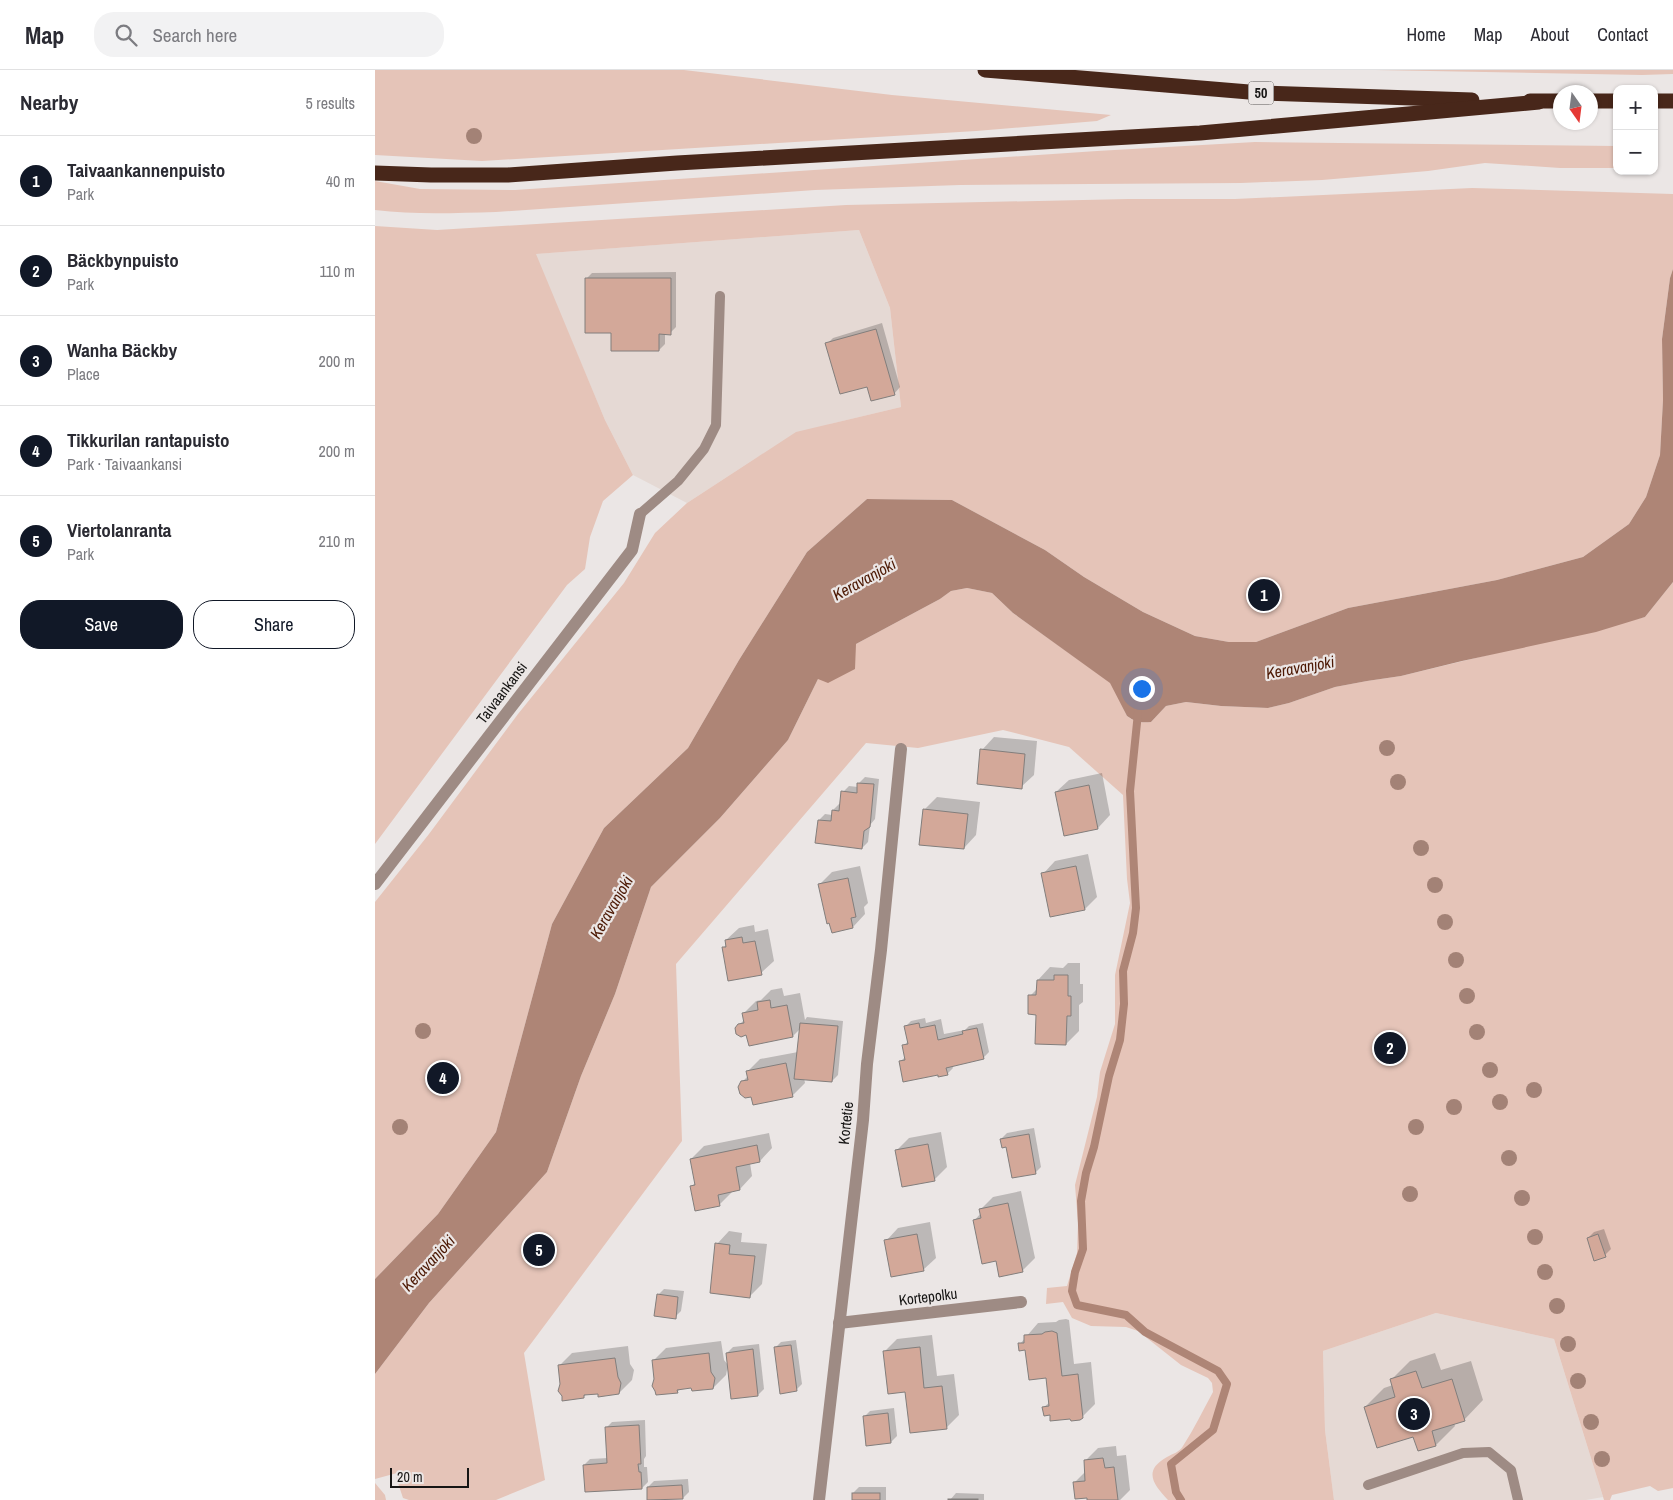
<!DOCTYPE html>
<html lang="en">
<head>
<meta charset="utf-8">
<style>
  :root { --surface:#fff; --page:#f2f2f3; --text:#2b2b33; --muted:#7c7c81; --line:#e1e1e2; --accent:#111827 }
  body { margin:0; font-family:"Archivo Narrow",sans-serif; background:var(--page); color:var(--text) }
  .controls { position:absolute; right:15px; top:15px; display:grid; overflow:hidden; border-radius:10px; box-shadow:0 1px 4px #0004 }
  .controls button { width:45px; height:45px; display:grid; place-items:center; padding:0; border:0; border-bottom:1px solid var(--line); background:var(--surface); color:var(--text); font:25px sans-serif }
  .compass { position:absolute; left:1178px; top:15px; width:45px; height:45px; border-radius:50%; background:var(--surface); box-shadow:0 1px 4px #0004; rotate:166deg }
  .scale { position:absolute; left:15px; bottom:12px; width:79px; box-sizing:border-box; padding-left:5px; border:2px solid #161514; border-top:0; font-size:14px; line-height:18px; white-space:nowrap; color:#161514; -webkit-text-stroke:4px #ebe6e5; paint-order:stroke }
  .you { position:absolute; left:766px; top:618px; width:18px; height:18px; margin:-12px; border:4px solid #fff; border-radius:50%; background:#1a73e8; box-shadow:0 0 0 8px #1a73e833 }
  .badge { display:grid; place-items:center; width:32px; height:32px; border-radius:50%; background:var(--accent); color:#fff; font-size:16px; font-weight:700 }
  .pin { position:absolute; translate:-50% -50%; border:2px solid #fff; box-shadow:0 1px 5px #0006 }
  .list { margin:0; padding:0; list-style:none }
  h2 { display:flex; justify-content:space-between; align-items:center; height:65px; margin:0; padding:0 20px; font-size:21px }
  h2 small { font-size:16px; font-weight:400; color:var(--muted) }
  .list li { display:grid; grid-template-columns:32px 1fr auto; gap:15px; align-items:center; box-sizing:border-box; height:90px; padding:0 20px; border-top:1px solid var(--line) }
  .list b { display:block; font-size:19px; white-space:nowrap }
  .list p { margin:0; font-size:16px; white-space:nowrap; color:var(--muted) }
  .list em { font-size:16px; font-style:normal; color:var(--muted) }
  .actions { display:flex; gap:10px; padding:15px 20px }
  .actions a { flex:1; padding:11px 0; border:1px solid var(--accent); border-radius:20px; text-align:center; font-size:18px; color:var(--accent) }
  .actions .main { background:var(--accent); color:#fff }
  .icon { flex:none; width:28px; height:28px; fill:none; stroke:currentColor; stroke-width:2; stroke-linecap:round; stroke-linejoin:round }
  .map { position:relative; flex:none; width:1298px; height:1430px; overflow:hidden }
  header { display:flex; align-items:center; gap:30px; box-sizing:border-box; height:70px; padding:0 25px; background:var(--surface); border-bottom:1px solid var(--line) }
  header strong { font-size:24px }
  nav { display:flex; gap:28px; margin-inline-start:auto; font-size:18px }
  .search { width:350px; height:45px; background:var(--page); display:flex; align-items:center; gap:12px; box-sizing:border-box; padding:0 18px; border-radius:20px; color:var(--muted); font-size:19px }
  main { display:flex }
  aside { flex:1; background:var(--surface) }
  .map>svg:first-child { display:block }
</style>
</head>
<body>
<header>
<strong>Map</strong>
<div class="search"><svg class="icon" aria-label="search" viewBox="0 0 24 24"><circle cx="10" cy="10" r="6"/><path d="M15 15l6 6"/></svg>Search here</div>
<nav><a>Home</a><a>Map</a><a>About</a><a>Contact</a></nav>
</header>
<main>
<aside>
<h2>Nearby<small>5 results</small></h2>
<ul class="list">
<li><span class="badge">1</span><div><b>Taivaankannenpuisto</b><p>Park</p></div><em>40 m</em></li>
<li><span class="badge">2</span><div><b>Bäckbynpuisto</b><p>Park</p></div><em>110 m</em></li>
<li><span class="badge">3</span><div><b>Wanha Bäckby</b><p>Place</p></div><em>200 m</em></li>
<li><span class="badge">4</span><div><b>Tikkurilan rantapuisto</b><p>Park · Taivaankansi</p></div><em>200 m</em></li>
<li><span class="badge">5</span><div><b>Viertolanranta</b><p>Park</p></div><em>210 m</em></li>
</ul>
<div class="actions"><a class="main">Save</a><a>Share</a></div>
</aside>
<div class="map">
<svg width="1298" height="1430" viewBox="0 0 1298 1430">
  <rect width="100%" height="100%" fill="#ebe6e5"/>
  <g fill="#e5d9d4">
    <polygon points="484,160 515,238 526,337 455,354 381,388 312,433 258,405 230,350 160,184"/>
    <polygon points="1061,1243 1179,1269 1228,1427 1211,1430 959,1430 950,1360 948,1281"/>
  </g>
  <g fill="#e5c4b8">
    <polygon points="0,0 309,0 517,25 736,45 722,51 601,61 107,91 0,85"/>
    <polygon points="1000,0 1298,0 1298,4 1267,5"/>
    <path d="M880 72 1242 76V98H1185L1110 93 1053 101 947 110 866 113 585 115 440 120 121 142C80 143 40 145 0 140V111L45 119 140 120 722 81Z"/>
    <polygon points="1097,118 1298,124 1298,199 1295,208 1287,269 1288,330 1285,385 1271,427 1254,454 1208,487 1122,510 973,538 881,572 854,572 820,566 768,542 709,507 670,480 577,430 492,429 432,482 364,590 313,678 229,758 177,854 121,1062 63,1144 0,1209 0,832 54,764 143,644 249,513 280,463 312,433 421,362 526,337 515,238 484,160 161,184 230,350 258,405 228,431 215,467 210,499 192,515 0,774 0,156 62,160 471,135 753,129 860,129"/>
    <path d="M1298 512V1418L1283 1421 1275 1416 1237 1425 1235 1430H1229L1179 1269 1061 1243 948 1281 950 1360 959 1430H793C779 1415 767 1401 792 1387 797 1384 805 1382 808 1376 819 1359 828 1340 838 1322L837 1313 833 1308 806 1295 763 1261 751 1257 716 1256 697 1248 688 1232 671 1234 672 1218 692 1216 702 1183 703 1153 700 1115 722 1027 725 1002 740 954V905L755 833 752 809 748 725 694 677 628 660 543 678 491 673 301 894 307 1071 149 1283 170 1410 121 1430H34L28 1428 21 1407 22 1403 0 1409V1304L54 1233 172 1102 206 1006 240 924 276 817 345 748 413 670 443 609 481 574 565 529 576 521 592 518 617 523 638 543 736 613 752 646C759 652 766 653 776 652L791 636 811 632 846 636 893 638 914 633 960 617 992 611 1026 606 1270 547Z"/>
    <polygon points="0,1413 10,1425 11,1430 0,1430"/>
  </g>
  <path fill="#ae8576" d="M1298 199V512L1270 547 1221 562 1087 591 1026 606 992 611 960 617 914 633 893 638 846 636 811 632 791 636 776 652C766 653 760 652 752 646L735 613 638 543 617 523 592 518 576 521 565 529 481 574 480 599 453 613 443 609 413 670 345 748 276 817 240 924 206 1006 172 1102 54 1233 0 1304V1209L63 1144 121 1062 177 854 229 758 313 678 364 590 432 482 492 429 577 430 670 480 709 507 768 542 820 566 854 572H881L973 538 1122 510 1208 487 1254 454 1271 427 1285 385 1288 330 1287 269 1295 208Z"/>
  <g fill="#0003">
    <polygon points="301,202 301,257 295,263 290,263 290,274 284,280 238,262 211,209 217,203"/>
    <polygon points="507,253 525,317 519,324 452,274 458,268"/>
    <polygon points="619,667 662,671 659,705 646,717 607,680"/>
    <polygon points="727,703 735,745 723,758 690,764 681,722 694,710"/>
    <polygon points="490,707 504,709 500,749 495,755 493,772 487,778 444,750 450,744 457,745 458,740 464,734 466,734 468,722 474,716 483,717 484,713"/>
    <polygon points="562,727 605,732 601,765 589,778 549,740"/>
    <polygon points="713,784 722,827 710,839 668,804 680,791"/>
    <polygon points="485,796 493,833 489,837 490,844 478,857 444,815 457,802"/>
    <polygon points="379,855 380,862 393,859 399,891 386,903 348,878 352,874 351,870 364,858"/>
    <polygon points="693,893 705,893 705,914 708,914 708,932 704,935 704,961 691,974 662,944 655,926 663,918 663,910 675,897 688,898"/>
    <polygon points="407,918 409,926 425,923 430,950 432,947 468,951 463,1005 457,1011 429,1008 430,1013 417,1026 377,1025 367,1012 373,1006 372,1002 385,989 423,982 426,958 418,966 372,964 364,955 370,949 368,944 381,931 386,930 396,920"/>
    <polygon points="550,948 551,953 566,949 569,964 590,960 594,956 608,953 614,982 608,988 577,995 578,998 572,1004 526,991 531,986 529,976 533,971 530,957 536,951"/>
    <polygon points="659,1058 666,1097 660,1103 626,1069 632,1063"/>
    <polygon points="566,1062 572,1097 559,1110 522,1080 534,1068"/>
    <polygon points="394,1063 397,1078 385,1091 375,1093 377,1106 365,1119 356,1121 357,1122 344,1135 316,1117 321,1112 316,1089 329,1076"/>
    <polygon points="646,1121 660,1188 648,1200 625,1206 622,1189 599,1151 606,1143 606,1139 618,1127"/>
    <polygon points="555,1152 561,1188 548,1200 511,1171 523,1158"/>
    <polygon points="1229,1159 1236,1179 1230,1185 1213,1168 1219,1162"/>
    <polygon points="354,1161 367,1163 366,1172 392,1174 387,1214 374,1227 342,1174"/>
    <polygon points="289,1219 309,1221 306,1241 300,1247 283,1225"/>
    <polygon points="691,1249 694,1250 699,1294 716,1292 720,1334 707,1347 695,1348 676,1344 669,1337 675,1332 672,1307 652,1279 645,1274 663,1253 681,1252 684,1250"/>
    <polygon points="557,1265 562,1306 579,1304 584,1345 571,1358 531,1320 509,1282 522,1269"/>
    <polygon points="421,1270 427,1314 421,1320 400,1278 406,1272"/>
    <polygon points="346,1271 349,1290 353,1295 351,1305 338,1318 306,1318 302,1322 280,1309 278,1291 291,1278"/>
    <polygon points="384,1274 389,1319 383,1325 352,1283 358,1277"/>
    <polygon points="253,1276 255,1294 259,1300 257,1310 244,1323 212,1324 208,1327 188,1326 184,1296 197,1283"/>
    <polygon points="1060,1283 1066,1300 1096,1291 1108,1330 1089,1350 1079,1353 1080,1356 1061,1375 1044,1380 1039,1365 990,1337 1009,1318 1018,1315 1016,1310 1035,1291"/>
    <polygon points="519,1338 522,1366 516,1372 489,1347 495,1341"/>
    <polygon points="270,1350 271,1386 269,1389 269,1397 272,1397 273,1412 267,1418 209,1395 215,1389 233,1388 231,1358 237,1352"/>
    <polygon points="741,1376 742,1386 751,1385 755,1420 745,1430 713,1430 713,1426 700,1412 711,1401 710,1391 723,1378"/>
    <polygon points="313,1409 314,1422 308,1428 273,1417 279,1411"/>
    <polygon points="484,1417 511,1417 511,1430 478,1430 478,1423"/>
    <polygon points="581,1423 609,1424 609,1430 575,1430"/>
  </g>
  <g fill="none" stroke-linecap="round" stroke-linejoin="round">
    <polyline stroke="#ae8576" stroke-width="8" points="763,643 755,721 761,838 758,863 748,901 749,934 745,970 734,1006 719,1077 711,1103 706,1131 708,1179 700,1202 697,1221 702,1235 751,1245 770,1262 843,1301 852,1314 838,1360 796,1394 801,1422 806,1430"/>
  </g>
  <g fill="#d3a899" stroke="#827e7c">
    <polygon points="210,208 296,208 296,265 284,264 284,281 236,281 236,263 210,263"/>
    <polygon points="501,259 520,325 496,331 492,317 465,324 450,273"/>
    <polygon points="605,679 650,684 647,719 602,714"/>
    <polygon points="482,713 499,714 495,757 489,761 487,779 440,773 443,750 456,751 457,740 464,741 466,721 482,723"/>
    <polygon points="714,715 723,759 689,766 680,722"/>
    <polygon points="548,739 593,744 589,779 544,775"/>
    <polygon points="701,796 710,840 675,847 666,803"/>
    <polygon points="473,808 481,847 476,848 478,858 457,863 454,853 452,854 443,814"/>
    <polygon points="367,867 368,873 380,871 387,905 353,911 347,877 351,877 350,870"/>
    <polygon points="679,905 693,905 693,926 696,926 696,946 692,946 691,975 660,974 661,945 653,944 653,925 661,925 662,910 679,910"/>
    <polygon points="395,930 396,938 412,935 418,967 374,976 371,965 366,967 361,964 360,958 363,954 369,953 367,943 383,940 382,932"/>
    <polygon points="425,953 463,956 457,1012 419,1009"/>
    <polygon points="544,953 545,958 560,955 563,970 588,964 587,961 602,958 609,989 571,998 573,1005 563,1007 563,1005 528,1012 524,991 530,990 527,975 533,974 529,956"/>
    <polygon points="411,993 418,1027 378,1035 376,1027 370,1028 365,1024 363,1017 366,1011 373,1010 371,1001"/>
    <polygon points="654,1064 661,1104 637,1108 631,1077 627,1078 625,1069"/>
    <polygon points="553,1074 560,1111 527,1117 520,1080"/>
    <polygon points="382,1075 385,1092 361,1097 365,1120 343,1125 345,1136 320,1141 315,1116 320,1115 315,1089"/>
    <polygon points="633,1133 648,1202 624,1207 621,1191 607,1194 598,1150 606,1148 604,1139"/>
    <polygon points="542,1164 549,1201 516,1207 509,1170"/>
    <polygon points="1223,1164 1231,1187 1219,1191 1212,1168"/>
    <polygon points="340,1173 355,1175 354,1184 380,1186 375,1228 335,1223"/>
    <polygon points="282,1224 303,1227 301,1249 279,1246"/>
    <polygon points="677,1261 682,1263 687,1306 703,1304 708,1348 705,1350 696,1351 695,1349 675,1351 675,1345 669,1346 667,1337 674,1336 671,1308 654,1310 650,1280 644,1281 643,1273 649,1273 649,1265 667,1264 670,1262"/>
    <polygon points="416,1275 422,1321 405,1324 399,1277"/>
    <polygon points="545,1277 549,1318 567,1316 572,1359 535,1363 530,1322 513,1324 508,1281"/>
    <polygon points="378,1279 383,1326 356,1329 351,1283"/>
    <polygon points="334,1283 336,1302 340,1308 338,1319 317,1321 316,1318 302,1320 303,1323 281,1325 280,1321 277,1316 279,1309 277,1290"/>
    <polygon points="240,1288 243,1307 246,1313 244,1324 223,1327 223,1324 209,1325 209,1328 187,1331 187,1326 183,1321 185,1314 183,1295"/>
    <polygon points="1041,1301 1047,1318 1077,1309 1090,1351 1057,1361 1061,1376 1043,1381 1038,1367 1002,1378 989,1337 1020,1327 1015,1309"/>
    <polygon points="513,1343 516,1373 491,1376 488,1346"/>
    <polygon points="264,1355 266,1394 263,1394 264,1402 266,1402 267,1419 210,1422 208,1395 232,1393 230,1357"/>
    <polygon points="728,1388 730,1398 739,1397 743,1430 712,1430 712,1428 700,1429 698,1412 710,1411 709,1390"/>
    <polygon points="307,1415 308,1429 272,1430 272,1417"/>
    <rect x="477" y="1423" width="28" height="7"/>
    <rect x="573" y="1429" width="30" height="1"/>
  </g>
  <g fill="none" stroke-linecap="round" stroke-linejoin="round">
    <g stroke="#9e8b84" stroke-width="10">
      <polyline points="265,444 303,411 329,379 341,355 345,226"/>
      <polyline points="993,1415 1088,1383 1114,1382 1136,1400 1143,1430"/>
    </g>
    <g stroke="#9e8b84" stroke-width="12">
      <polyline points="0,814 257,480 265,444"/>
      <polyline points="464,1253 646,1232"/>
      <polyline points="444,1430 488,1050 492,994 506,880 526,679"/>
    </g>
    <g stroke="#48271a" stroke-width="15">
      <polyline points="610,0 886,23 1097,30"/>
      <polyline points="1155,31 1186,31"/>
      <polyline points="1216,31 1242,31"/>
      <polyline points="1279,31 1298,31"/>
      <polyline points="0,103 56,105 133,105 302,93 825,63 1164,32"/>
    </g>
  </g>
  <g fill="#a38276">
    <circle cx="99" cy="66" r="8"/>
    <circle cx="1012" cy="678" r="8"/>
    <circle cx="1023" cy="712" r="8"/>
    <circle cx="1046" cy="778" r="8"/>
    <circle cx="1060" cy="815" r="8"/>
    <circle cx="1070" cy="852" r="8"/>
    <circle cx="1081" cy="890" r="8"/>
    <circle cx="1092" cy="926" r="8"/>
    <circle cx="48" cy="961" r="8"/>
    <circle cx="1102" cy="962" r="8"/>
    <circle cx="1115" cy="1000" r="8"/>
    <circle cx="1159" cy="1020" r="8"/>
    <circle cx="1125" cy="1032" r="8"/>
    <circle cx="1079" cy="1037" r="8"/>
    <circle cx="25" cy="1057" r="8"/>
    <circle cx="1041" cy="1057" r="8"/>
    <circle cx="1134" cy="1088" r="8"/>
    <circle cx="1035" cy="1124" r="8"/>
    <circle cx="1147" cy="1128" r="8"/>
    <circle cx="1160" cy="1167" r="8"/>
    <circle cx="1170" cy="1202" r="8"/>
    <circle cx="1182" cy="1236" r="8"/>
    <circle cx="1193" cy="1274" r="8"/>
    <circle cx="1203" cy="1311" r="8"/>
    <circle cx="1216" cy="1352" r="8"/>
    <circle cx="1227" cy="1389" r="8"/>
  </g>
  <g text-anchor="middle" stroke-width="4.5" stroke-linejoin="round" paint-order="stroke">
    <rect fill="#ebe6e5" stroke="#565453" stroke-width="1" x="873.5" y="11.5" width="25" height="23" rx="4"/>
    <g font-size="14" font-weight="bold" fill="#161514">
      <text x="886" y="28">50</text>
    </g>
    <g font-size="15" fill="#161514" stroke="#ebe6e5">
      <text transform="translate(127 623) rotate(-53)" y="5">Taivaankansi</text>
      <text transform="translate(471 1053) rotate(-84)" y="5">Kortetie</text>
      <text transform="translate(553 1227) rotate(-7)" y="5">Kortepolku</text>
    </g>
    <g font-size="16" font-style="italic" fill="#4c1803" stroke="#ebe6e5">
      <text transform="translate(489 509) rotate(-29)" y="6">Keravanjoki</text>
      <text transform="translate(925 597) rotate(-10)" y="6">Keravanjoki</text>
      <text transform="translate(236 837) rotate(-60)" y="6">Keravanjoki</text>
      <text transform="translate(53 1193) rotate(-47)" y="6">Keravanjoki</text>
    </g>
  </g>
</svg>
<div class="controls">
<button>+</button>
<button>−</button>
</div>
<svg class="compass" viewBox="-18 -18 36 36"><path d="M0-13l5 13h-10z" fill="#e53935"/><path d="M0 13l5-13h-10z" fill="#7c7c81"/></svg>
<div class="scale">20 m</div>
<div class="you"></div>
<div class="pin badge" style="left:889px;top:525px">1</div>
<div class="pin badge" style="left:1015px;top:978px">2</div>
<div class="pin badge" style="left:1039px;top:1344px">3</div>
<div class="pin badge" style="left:68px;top:1008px">4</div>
<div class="pin badge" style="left:164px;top:1180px">5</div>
</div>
</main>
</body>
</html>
